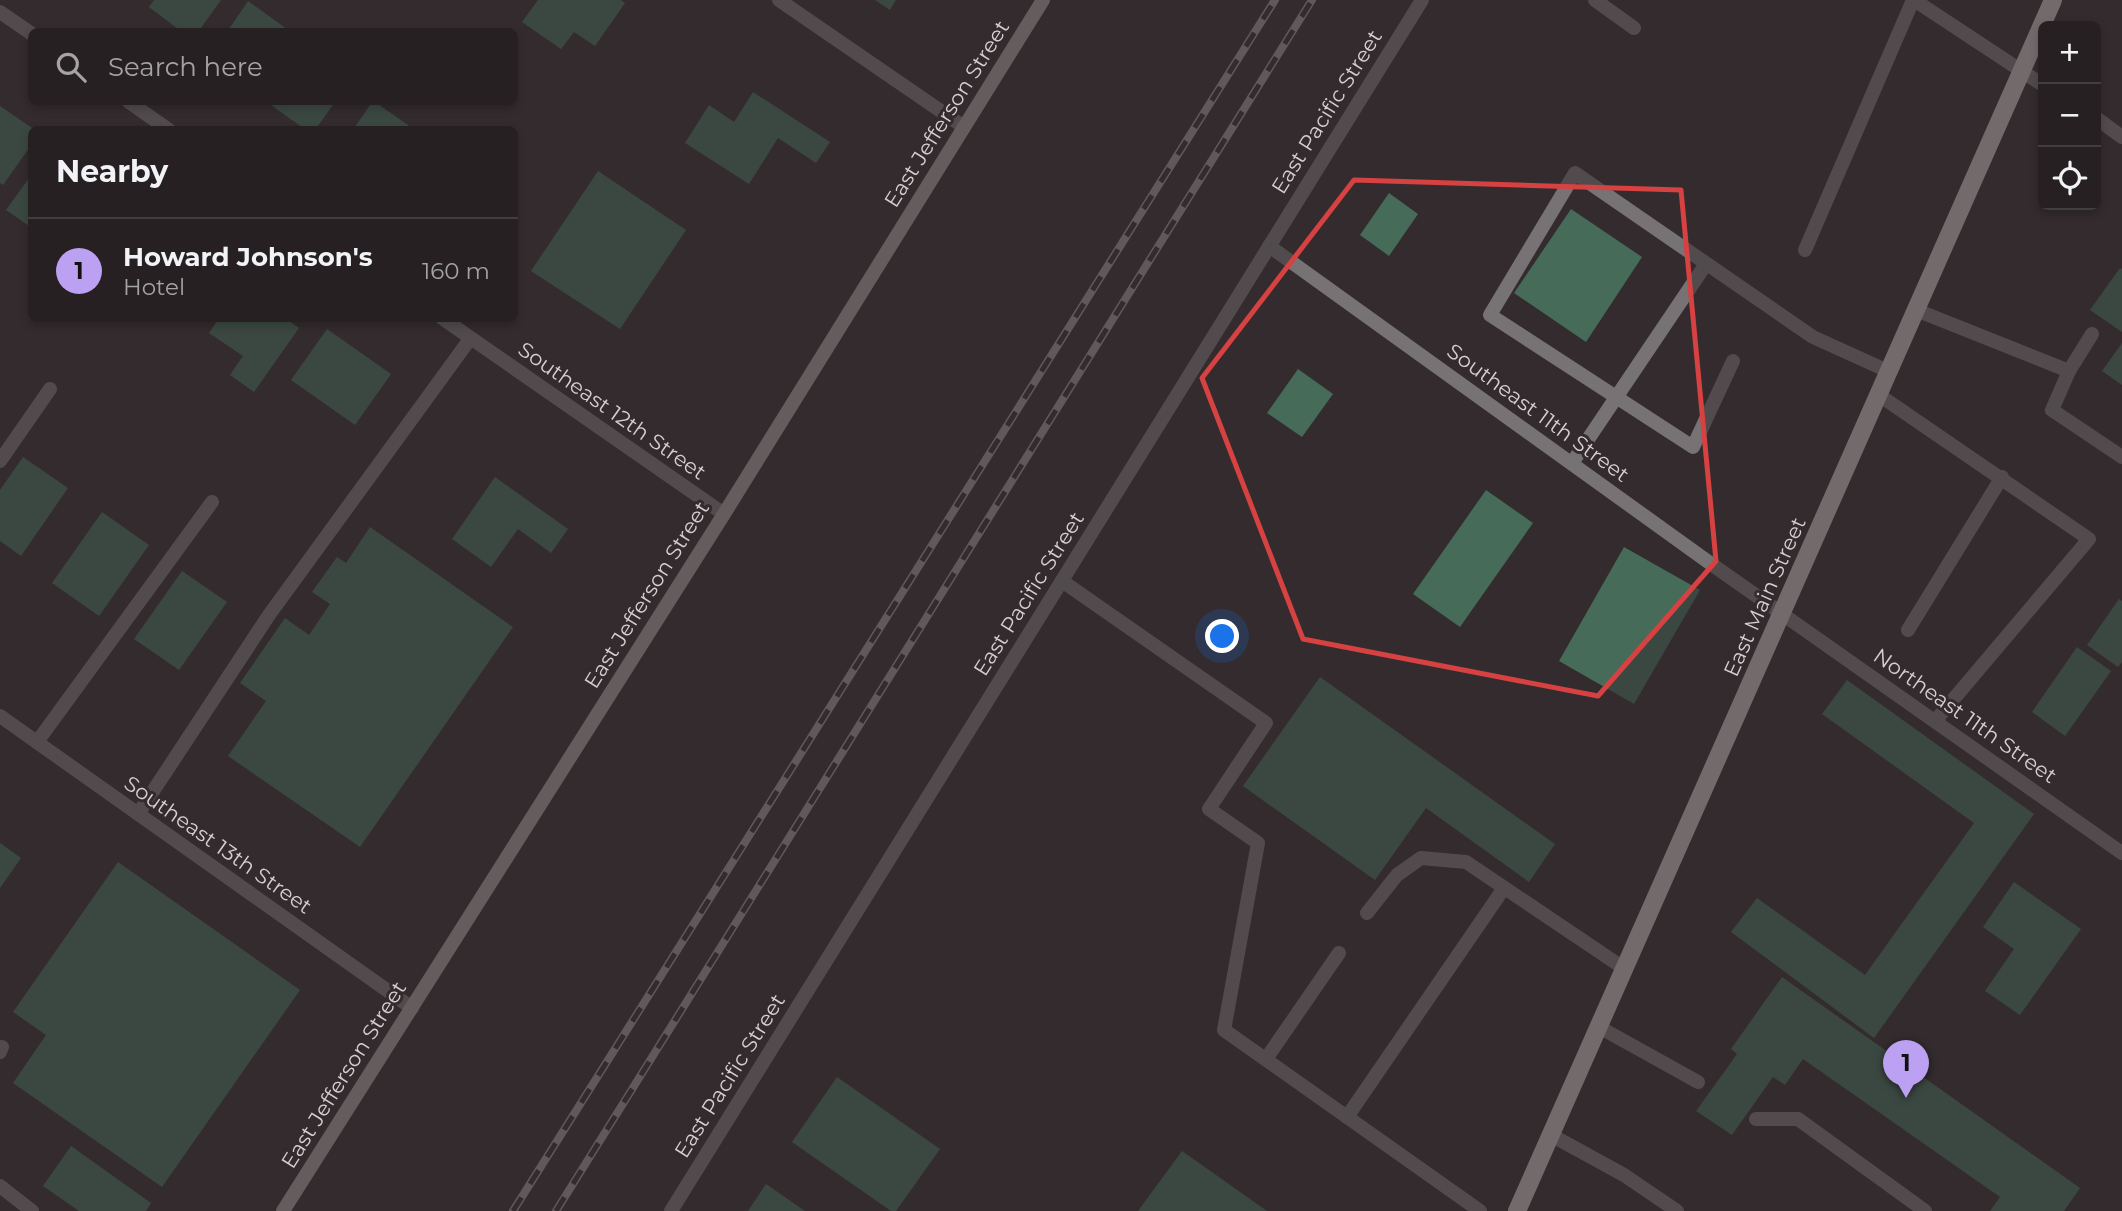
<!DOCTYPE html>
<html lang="en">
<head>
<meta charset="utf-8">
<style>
  :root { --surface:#262022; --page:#322d2f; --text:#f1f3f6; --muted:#a4a3a5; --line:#423e40; --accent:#bca0f2 }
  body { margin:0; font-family:Montserrat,sans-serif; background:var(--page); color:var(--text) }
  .controls { position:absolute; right:21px; top:21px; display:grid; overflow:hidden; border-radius:10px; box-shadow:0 4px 10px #0003 }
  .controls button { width:63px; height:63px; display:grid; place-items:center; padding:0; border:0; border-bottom:2px solid var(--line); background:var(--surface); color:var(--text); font:35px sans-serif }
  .you { position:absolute; left:1223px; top:637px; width:24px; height:24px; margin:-18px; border:5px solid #fff; border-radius:50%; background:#1a73e8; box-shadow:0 0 0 10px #1a73e833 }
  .badge { display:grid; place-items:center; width:46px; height:46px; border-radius:50%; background:var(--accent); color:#111; font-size:23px; font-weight:700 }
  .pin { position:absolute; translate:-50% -58px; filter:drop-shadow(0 2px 4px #0008) }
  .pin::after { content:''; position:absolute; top:37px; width:24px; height:21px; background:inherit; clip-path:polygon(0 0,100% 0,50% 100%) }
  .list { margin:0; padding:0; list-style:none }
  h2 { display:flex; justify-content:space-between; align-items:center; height:91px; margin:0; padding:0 28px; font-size:30px }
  h2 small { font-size:23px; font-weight:400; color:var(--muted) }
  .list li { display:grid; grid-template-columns:46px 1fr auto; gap:21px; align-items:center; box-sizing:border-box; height:105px; padding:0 28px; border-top:2px solid var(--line) }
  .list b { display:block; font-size:26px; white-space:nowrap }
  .list p { margin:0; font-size:23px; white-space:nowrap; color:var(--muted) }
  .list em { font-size:23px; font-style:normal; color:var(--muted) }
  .icon { flex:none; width:38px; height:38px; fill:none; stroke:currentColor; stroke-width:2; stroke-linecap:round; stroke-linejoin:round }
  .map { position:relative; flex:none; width:2122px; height:1211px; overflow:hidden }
  .search { position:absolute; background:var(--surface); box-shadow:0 4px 10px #0003; left:28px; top:28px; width:490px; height:77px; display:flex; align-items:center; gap:18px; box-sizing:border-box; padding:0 24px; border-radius:10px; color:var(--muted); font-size:26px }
  .panel { position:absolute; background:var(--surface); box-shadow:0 4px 10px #0003; left:28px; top:126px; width:490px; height:196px; border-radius:10px }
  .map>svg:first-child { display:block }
</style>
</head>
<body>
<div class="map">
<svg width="2122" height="1211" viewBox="0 0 2122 1211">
  <rect width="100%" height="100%" fill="#332b2d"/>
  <g fill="#466b59">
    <polygon points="154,0 221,0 198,32 182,32 149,7"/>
    <polygon points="538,0 621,0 625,3 595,46 574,32 561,49 522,22"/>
    <polygon points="875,0 896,0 890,10"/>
    <polygon points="248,1 291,32 227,32"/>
    <polygon points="753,92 830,142 816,163 778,138 749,184 685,143 709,105 734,122"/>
    <polygon points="274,102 335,102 315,130 306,130 271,105"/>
    <polygon points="372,102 375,102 415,130 353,130"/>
    <polygon points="0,106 32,128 32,144 3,185 0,183"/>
    <polygon points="598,171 686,230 620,329 531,271"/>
    <polygon points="32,174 32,228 6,210"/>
    <polygon points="1389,193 1418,214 1389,256 1360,235"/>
    <polygon points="1571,209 1642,257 1586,342 1514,293"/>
    <polygon points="2120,268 2122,269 2122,332 2090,310"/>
    <polygon points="219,318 285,318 299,328 254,392 230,375 243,356 209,333"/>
    <polygon points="327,329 391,374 355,425 291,380"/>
    <polygon points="2122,343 2122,385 2102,371"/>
    <polygon points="1298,369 1333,394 1302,437 1267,413"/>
    <polygon points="23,457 68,488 21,556 0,541 0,490"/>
    <polygon points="495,477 568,529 551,553 518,529 491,567 452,539"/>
    <polygon points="1486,490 1533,523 1460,627 1413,594"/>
    <polygon points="102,512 149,545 99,616 52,583"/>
    <polygon points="370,527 513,627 360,847 228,756 266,701 240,683 285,618 309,635 330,604 312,592 337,557 346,563"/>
    <polygon points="1624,547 1700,590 1634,704 1559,661"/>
    <polygon points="182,571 227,602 179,670 134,639"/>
    <polygon points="2119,599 2122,601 2122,662 2118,667 2087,645"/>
    <polygon points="2077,647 2111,671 2065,736 2032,712"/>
    <polygon points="1320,677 1555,844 1529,882 1426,808 1375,880 1243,786"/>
    <polygon points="1847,680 2034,814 1874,1038 1731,932 1757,898 1865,975 1974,823 1822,714"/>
    <polygon points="0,843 21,858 0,888"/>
    <polygon points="118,862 300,990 162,1187 13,1083 46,1035 13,1012"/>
    <polygon points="2014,882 2081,929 2020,1015 1985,991 2014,949 1983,927"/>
    <polygon points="1782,977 2080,1188 2064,1211 1990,1211 2000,1197 1803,1059 1785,1085 1773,1077 1732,1135 1696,1111 1737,1054 1731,1049"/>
    <polygon points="837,1077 940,1149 896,1211 891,1211 792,1142"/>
    <polygon points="71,1146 151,1203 146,1211 79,1211 43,1186"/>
    <polygon points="1182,1151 1267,1211 1138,1211"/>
    <polygon points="766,1184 805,1211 748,1211"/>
  </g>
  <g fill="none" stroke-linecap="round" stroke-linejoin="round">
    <g stroke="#777273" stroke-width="14">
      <polyline points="1595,0 1634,28"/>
      <polyline points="1805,250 1913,0"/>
      <polyline points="1916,310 2069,371 2052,410 2122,457"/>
      <polyline points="1733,361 1693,447 1490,315 1575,173 1813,337 1890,372"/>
      <polyline points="2069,371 2092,334"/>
      <polyline points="1879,395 2089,539 1935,721"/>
      <polyline points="0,461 50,389"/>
      <polyline points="1572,463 1706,264"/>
      <polyline points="1062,581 1266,723 1209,809 1258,843 1224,1030 1480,1211"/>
      <polyline points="1908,630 2002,477"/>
      <polyline points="37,742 212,502"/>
      <polyline points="138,814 269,615 470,339"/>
      <polyline points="1367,913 1397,875 1421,858 1466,862 1625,969"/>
      <polyline points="1599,1027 1698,1082"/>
      <polyline points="0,1052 2,1047"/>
      <polyline points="1266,1059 1339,953"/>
      <polyline points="1347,1117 1504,888"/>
      <polyline points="1756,1119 1798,1119 1925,1211"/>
      <polyline points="1551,1135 1624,1175 1677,1211"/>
      <polyline points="0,1186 32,1211"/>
    </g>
    <g stroke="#777273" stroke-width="14">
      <polyline points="779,0 964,127"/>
      <polyline points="1914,0 2043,85"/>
      <polyline points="0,12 32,34"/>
      <polyline points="129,102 169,130"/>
      <polyline points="2096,118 2122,137"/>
      <polyline points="1269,246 1714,566 2122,853"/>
      <polyline points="442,318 724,514"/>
      <polyline points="0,716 412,1008"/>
      <polyline points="671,1211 1422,0"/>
    </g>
    <polyline stroke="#a0999a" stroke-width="14" points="283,1211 724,514 1043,0"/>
    <polyline stroke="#c0b7b9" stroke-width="18" points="1517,1211 2053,0"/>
    <g stroke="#989193" stroke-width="8">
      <g id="rail">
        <polyline points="513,1211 1275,0"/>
        <polyline points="556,1211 1312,0"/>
      </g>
    </g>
    <use href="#rail" stroke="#332b2d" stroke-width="5" stroke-dasharray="16" stroke-linecap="butt"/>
  </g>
  <path d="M0 0H2122V1211H0ZM1354 180 1681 190 1716 561 1598 696 1303 639 1202 378Z" fill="#332b2d" fill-opacity=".55" fill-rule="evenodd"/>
  <path fill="none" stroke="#d64141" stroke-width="5" stroke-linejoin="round" d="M1354 180 1681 190 1716 561 1598 696 1303 639 1202 378Z"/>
  <g text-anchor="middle" stroke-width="6" stroke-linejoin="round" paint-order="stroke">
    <g font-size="21" fill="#d5cfd0" stroke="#332b2d">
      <text transform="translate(1327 112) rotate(-58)" y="7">East Pacific Street</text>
      <text transform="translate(947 114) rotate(-58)" y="7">East Jefferson Street</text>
      <text transform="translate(612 411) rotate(35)" y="7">Southeast 12th Street</text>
      <text transform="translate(1538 413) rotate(36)" y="7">Southeast 11th Street</text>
      <text transform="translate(1029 594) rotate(-58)" y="7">East Pacific Street</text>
      <text transform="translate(647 595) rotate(-58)" y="7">East Jefferson Street</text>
      <text transform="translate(1765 597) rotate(-66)" y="7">East Main Street</text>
      <text transform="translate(1965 716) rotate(35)" y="7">Northeast 11th Street</text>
      <text transform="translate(218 845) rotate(35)" y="7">Southeast 13th Street</text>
      <text transform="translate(344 1075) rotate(-58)" y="7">East Jefferson Street</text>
      <text transform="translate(730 1076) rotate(-58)" y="7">East Pacific Street</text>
    </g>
  </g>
</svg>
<div class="controls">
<button>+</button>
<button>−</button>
<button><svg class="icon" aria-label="locate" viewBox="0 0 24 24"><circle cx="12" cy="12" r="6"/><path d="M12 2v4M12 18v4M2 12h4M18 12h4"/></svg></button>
</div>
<div class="you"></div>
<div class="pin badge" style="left:1906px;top:1098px">1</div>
<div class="search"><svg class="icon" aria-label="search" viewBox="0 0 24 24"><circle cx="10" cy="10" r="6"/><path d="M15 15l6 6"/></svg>Search here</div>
<section class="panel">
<h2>Nearby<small></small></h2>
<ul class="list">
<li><span class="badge">1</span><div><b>Howard Johnson's</b><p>Hotel</p></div><em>160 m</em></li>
</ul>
</section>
</div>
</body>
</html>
